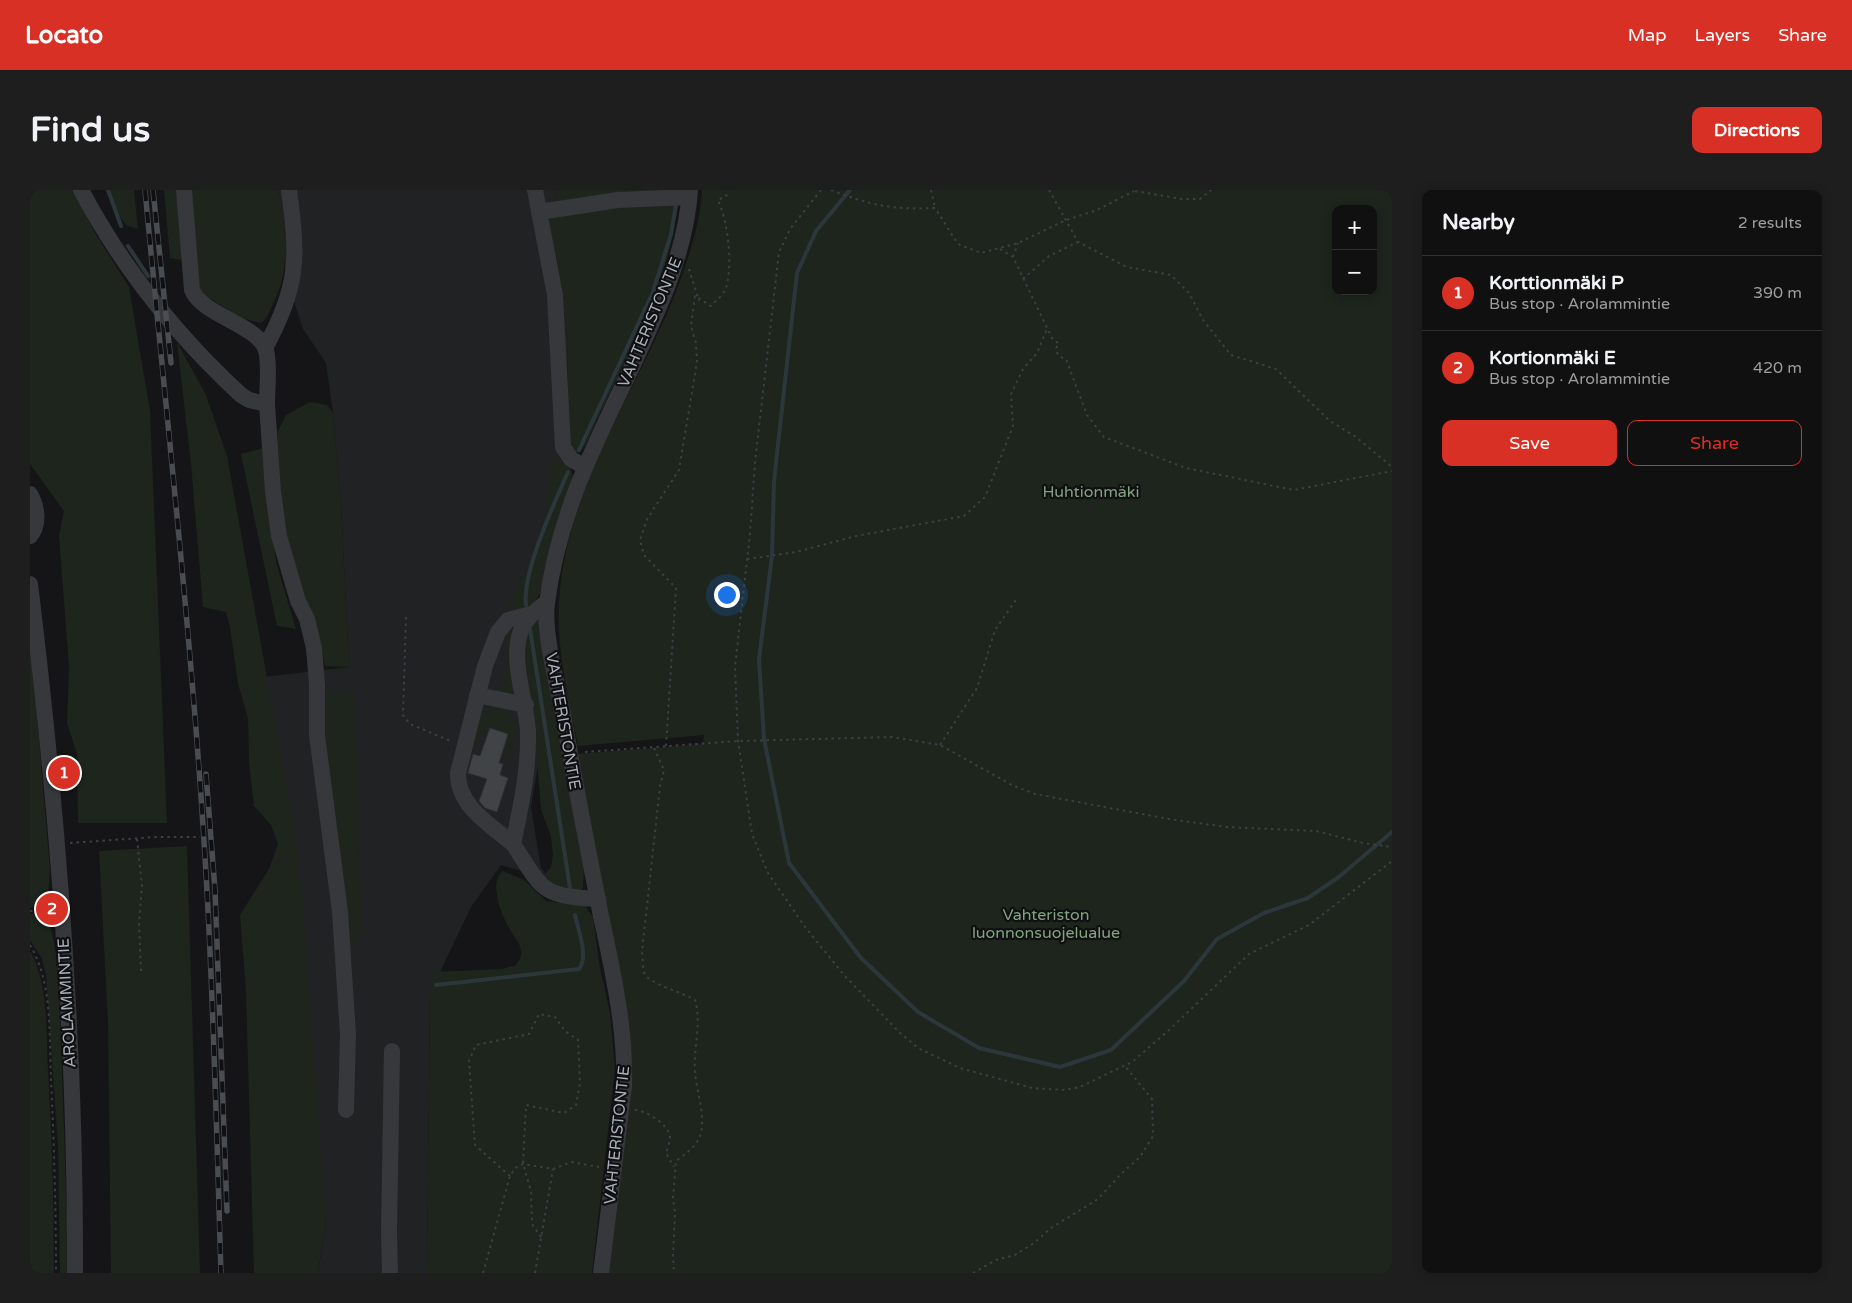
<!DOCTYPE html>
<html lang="en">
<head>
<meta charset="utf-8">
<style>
  :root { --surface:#101011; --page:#1e1e1f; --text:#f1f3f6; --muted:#9c9d9f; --line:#303031; --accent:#d93025 }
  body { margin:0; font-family:"Varela Round",sans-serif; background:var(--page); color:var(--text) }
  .controls { position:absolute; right:15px; top:15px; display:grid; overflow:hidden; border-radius:10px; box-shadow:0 2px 12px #0003 }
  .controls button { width:45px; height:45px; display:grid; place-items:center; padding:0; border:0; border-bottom:1px solid var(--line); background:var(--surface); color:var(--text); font:25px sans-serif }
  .you { position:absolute; left:696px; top:404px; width:18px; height:18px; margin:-12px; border:4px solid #fff; border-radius:50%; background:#1a73e8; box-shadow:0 0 0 8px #1a73e833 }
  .badge { display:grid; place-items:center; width:32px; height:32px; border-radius:50%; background:var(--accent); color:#fff; font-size:16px; font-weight:700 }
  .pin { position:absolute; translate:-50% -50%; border:2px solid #fff; box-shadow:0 1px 5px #0006 }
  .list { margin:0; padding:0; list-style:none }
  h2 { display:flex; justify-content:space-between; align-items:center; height:65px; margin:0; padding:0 20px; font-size:21px }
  h2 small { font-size:16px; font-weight:400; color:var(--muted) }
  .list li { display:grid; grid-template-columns:32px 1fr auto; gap:15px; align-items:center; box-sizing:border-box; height:75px; padding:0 20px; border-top:1px solid var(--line) }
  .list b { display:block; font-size:19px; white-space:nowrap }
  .list p { margin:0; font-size:16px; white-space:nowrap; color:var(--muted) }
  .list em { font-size:16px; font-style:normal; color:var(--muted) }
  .actions { display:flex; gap:10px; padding:15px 20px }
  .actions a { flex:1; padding:11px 0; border:1px solid var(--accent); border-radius:10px; text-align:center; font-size:18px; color:var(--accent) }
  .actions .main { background:var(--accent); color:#fff }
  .map { position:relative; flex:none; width:1362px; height:1083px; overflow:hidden; border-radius:10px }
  header { display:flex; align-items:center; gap:30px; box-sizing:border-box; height:70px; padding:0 25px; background:var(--accent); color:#fff }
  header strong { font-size:24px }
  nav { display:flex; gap:28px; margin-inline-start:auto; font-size:18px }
  .intro { display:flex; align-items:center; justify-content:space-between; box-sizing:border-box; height:120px; padding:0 30px }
  h1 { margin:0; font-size:35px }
  .button { padding:12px 22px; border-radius:10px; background:var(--accent); color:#fff; font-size:18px; font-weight:700 }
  main { display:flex; gap:30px; padding:0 30px }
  aside { flex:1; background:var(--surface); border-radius:10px; box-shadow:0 2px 12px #0003 }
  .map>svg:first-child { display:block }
</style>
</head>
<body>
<header>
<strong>Locato</strong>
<nav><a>Map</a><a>Layers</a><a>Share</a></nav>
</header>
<div class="intro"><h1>Find us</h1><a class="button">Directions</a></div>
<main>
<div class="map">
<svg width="1362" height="1083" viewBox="0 0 1362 1083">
  <rect width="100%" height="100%" fill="#151517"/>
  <polygon fill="#212224" points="249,0 529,0 518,34 527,70 538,149 537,243 531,301 499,392 510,564 501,617 511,678 521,690 471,675 441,717 400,803 397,1083 288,1083 296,1031 234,487 319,477 311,314 303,223 296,173 273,139 255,84 255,44"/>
  <g fill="#1d251d" fill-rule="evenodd">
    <polygon points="0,0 43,0 65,43 99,97 120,221 137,633 48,633 47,564 37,533 39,477 29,346 34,321 0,274"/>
    <polygon points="79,0 104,0 108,39 97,36 88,24"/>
    <polygon points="134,0 147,0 152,70 140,68"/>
    <path d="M159 0H249C255 39 262 77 243 114 240 120 237 129 231 133L212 128 171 103 168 92Z"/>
    <path d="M529 0H649C644 91 592 173 556 254L549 263 541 261 537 243 538 149 527 70 518 34Z"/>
    <path d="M672 0H1362V1083H575L599 886 545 564 673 554 674 545 548 556C538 504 524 452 530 399 541 288 612 194 650 91 661 59 670 34 672 0ZM1306 19H1343V101H1306Z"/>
    <polygon points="147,152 176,205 197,266 264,637 272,702 296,1031 288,1083 224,1083 216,801 210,725 239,679 248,654 241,635 224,616 219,573 218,528 208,494 200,437 196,422 173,417 161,274"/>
    <polygon points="280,212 297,215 303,223 311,314 319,477 295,476 289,446 263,374 252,321 247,243 256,225"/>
    <polygon points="233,258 246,372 266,439 247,436 211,264"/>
    <path d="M529 268 539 273 543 286 513 397 503 416 478 423 476 418C495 385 512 349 517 311 519 298 515 277 529 268Z"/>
    <polygon points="507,429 509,430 554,678 553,698 549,702 539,704 513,687 521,677 523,665 521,647 511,619 505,546 495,479 493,458 500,431"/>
    <polygon points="486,433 484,506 470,502 476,489 478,466 475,446"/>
    <polygon points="0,443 20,680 17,715 0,718"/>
    <polygon points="293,504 325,504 332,743 329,752 319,747 293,534"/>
    <polygon points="464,519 480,524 487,531 488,539 479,567 471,565 478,544 455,536 447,554 443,556 449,523"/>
    <polygon points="157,656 170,1083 81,1083 78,832 69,661"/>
    <path d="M473 681 494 690 516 711 555 716 563 727 570 778 580 823 585 879 562 1083H397L400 803 403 782 473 779 486 775C488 772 491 768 491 764 492 755 486 750 482 743 473 729 457 693 473 681Z"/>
    <polygon points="18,722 27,769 30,826 39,1083 30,1083 28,956 16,785 12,769 0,750 0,724"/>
    <path d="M0 761C19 795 16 843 18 881 22 948 24 1016 24 1083H0Z"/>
  </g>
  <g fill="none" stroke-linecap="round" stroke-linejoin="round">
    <g stroke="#2b373b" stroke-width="4">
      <polyline points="78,0 91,36"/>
      <polyline points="820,0 786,41 767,83 744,291 742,366 729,469 734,549 759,673 831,768 888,822 949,858 1030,877 1081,860 1154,791 1187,749 1234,723 1278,708 1310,686 1362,642"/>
      <polyline points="98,56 118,86"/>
      <polyline points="549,260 623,102 641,44 646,15"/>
      <path d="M496 415C492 382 524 314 538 282"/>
      <polyline points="500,439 540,698"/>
      <path d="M406 795 549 779C559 767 548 740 545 725"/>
    </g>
  </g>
  <polygon fill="#414447" stroke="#2f3033" points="460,538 478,544 469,573 473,574 470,585 478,588 467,622 455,618 449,611 457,589 438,583 443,564 450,566"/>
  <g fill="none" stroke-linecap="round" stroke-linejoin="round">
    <g stroke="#3c3f43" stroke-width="2" stroke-dasharray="2.5 4" stroke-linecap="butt">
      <polyline points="791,0 760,39 749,62 725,272 720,344 705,476 708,551 722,644 738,683 775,737 814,785 869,842 888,858 930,878 1002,898 1035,900 1050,897 1102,872 1139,840 1219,764 1279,735 1362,671"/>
      <path d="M801 0C840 15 862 20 905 18L928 54 951 63 988 53 1036 30 1067 20 1104 1"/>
      <polyline points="901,0 905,18"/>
      <polyline points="1019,0 1048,52 1097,77 1141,85 1159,103 1173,130 1201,165 1246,179 1300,231 1326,247 1362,277"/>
      <polyline points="1105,1 1152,9 1170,9 1181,0"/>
      <path d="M970 59 983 67 1022 148 1029 154 1026 158C1027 166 1030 167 1036 169L1057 225 1074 247 1156 278 1264 300 1362 281"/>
      <polyline points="983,67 988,53"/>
      <polyline points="659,79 669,111"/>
      <polyline points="993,89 1019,66 1048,52"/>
      <polyline points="717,369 766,362 826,346 934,326 955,307 983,236 981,204 993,179 1007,163 1017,139"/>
      <polyline points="376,427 373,525 380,534 423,552"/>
      <polyline points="910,555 947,498 965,440 988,407"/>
      <path d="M636 556 646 398 614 365 610 350 617 329 649 280 667 172 666 153 661 136 665 106 681 116C685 111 694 104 696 98 703 74 698 32 688 10L696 6 698 0"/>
      <path d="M624 558 634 580 630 596 612 762C613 768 612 775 614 782 617 794 653 802 665 810 672 834 663 858 665 883 667 903 675 923 671 943 668 956 655 964 646 971L643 1008 645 1023 643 1066 644 1083"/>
      <polyline points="555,562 708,551 862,547 910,555 982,595 1005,604 1139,629 1197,637 1286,641 1333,653 1362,657"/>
      <polyline points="107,649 112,696 109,733 111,781"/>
      <polyline points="40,653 125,647 170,647"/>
      <polyline points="0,721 17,719"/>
      <path d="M0 755C23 793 19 846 21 889 24 954 26 1018 26 1083"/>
      <path d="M605 920C616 920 641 936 640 948 640 953 637 959 636 963L644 977"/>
      <polyline points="480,986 445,955 439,871 446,855 499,844 509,824 525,827 535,841 548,850 550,893 546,915 534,923 496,915 493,974 501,1001 502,1034 511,1047"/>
      <polyline points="453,1083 480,986 485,978 493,974 523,979 542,972 569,977"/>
      <polyline points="505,1083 523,979"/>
      <polyline points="943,1083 966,1070 985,1065 1004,1053 1021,1038 1068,1009 1091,984 1110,967 1123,946 1122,909 1095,876"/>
    </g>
    <g stroke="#36383c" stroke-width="16">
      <path d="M51 0C92 77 147 146 211 205L219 210 237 214 243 301 249 346 268 411 277 429 284 458 287 494V545L310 722 318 845 316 920"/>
      <path d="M154 0 162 100C172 125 228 135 236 160 240 177 237 197 237 214"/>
      <polyline points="505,0 525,105 533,257 541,269 555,277"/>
      <polyline points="509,22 588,10 659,7"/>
      <path d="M235 158C269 96 268 68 259 0"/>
      <path d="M0 304C7 316 10 335 0 346"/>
      <path d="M0 394C28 622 46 853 45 1083"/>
      <path d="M517 412C504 422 493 430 489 447 482 474 496 512 498 541 499 580 491 616 483 654 513 700 510 706 568 709"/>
      <polyline points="447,505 496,515"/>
      <path d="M483 654C461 635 427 616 428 583L455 476 468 442 478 430 501 424"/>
      <polyline points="360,1083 359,1042 362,861"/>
      <path d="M571 1083 594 896C596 837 582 778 570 721 557 655 544 589 533 523 527 493 513 442 517 413 528 327 563 257 600 181 627 123 656 64 660 0"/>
    </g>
    <g stroke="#494c51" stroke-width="5.5">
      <g id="rail">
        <path d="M115 0C137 234 164 467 177 701 184 828 187 956 191 1083"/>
        <polyline points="123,0 141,173"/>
        <polyline points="176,584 185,700 197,1021"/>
      </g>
    </g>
    <use href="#rail" stroke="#101012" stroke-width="4" stroke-dasharray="11" stroke-linecap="butt"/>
  </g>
  <g text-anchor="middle" stroke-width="4.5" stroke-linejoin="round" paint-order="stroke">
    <g font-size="16" fill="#a7afb7" stroke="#101012">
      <text transform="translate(619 132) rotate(-67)" y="6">VAHTERISTONTIE</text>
      <text transform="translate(534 531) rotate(80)" y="6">VAHTERISTONTIE</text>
      <text transform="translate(36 813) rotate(-93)" y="6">AROLAMMINTIE</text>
      <text transform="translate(586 945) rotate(-84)" y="6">VAHTERISTONTIE</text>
    </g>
    <g font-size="16" fill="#81a37e" stroke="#101012">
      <text x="1061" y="307">Huhtionmäki</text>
      <text x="1016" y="730">Vahteriston<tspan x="1016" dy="18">luonnonsuojelualue</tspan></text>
    </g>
  </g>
</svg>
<div class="controls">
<button>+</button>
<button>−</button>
</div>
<div class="you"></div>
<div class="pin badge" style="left:34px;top:583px">1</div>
<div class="pin badge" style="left:22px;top:719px">2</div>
</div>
<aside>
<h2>Nearby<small>2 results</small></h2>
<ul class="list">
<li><span class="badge">1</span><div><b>Korttionmäki P</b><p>Bus stop · Arolammintie</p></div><em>390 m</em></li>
<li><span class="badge">2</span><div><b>Kortionmäki E</b><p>Bus stop · Arolammintie</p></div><em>420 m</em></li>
</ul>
<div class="actions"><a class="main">Save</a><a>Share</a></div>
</aside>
</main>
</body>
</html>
